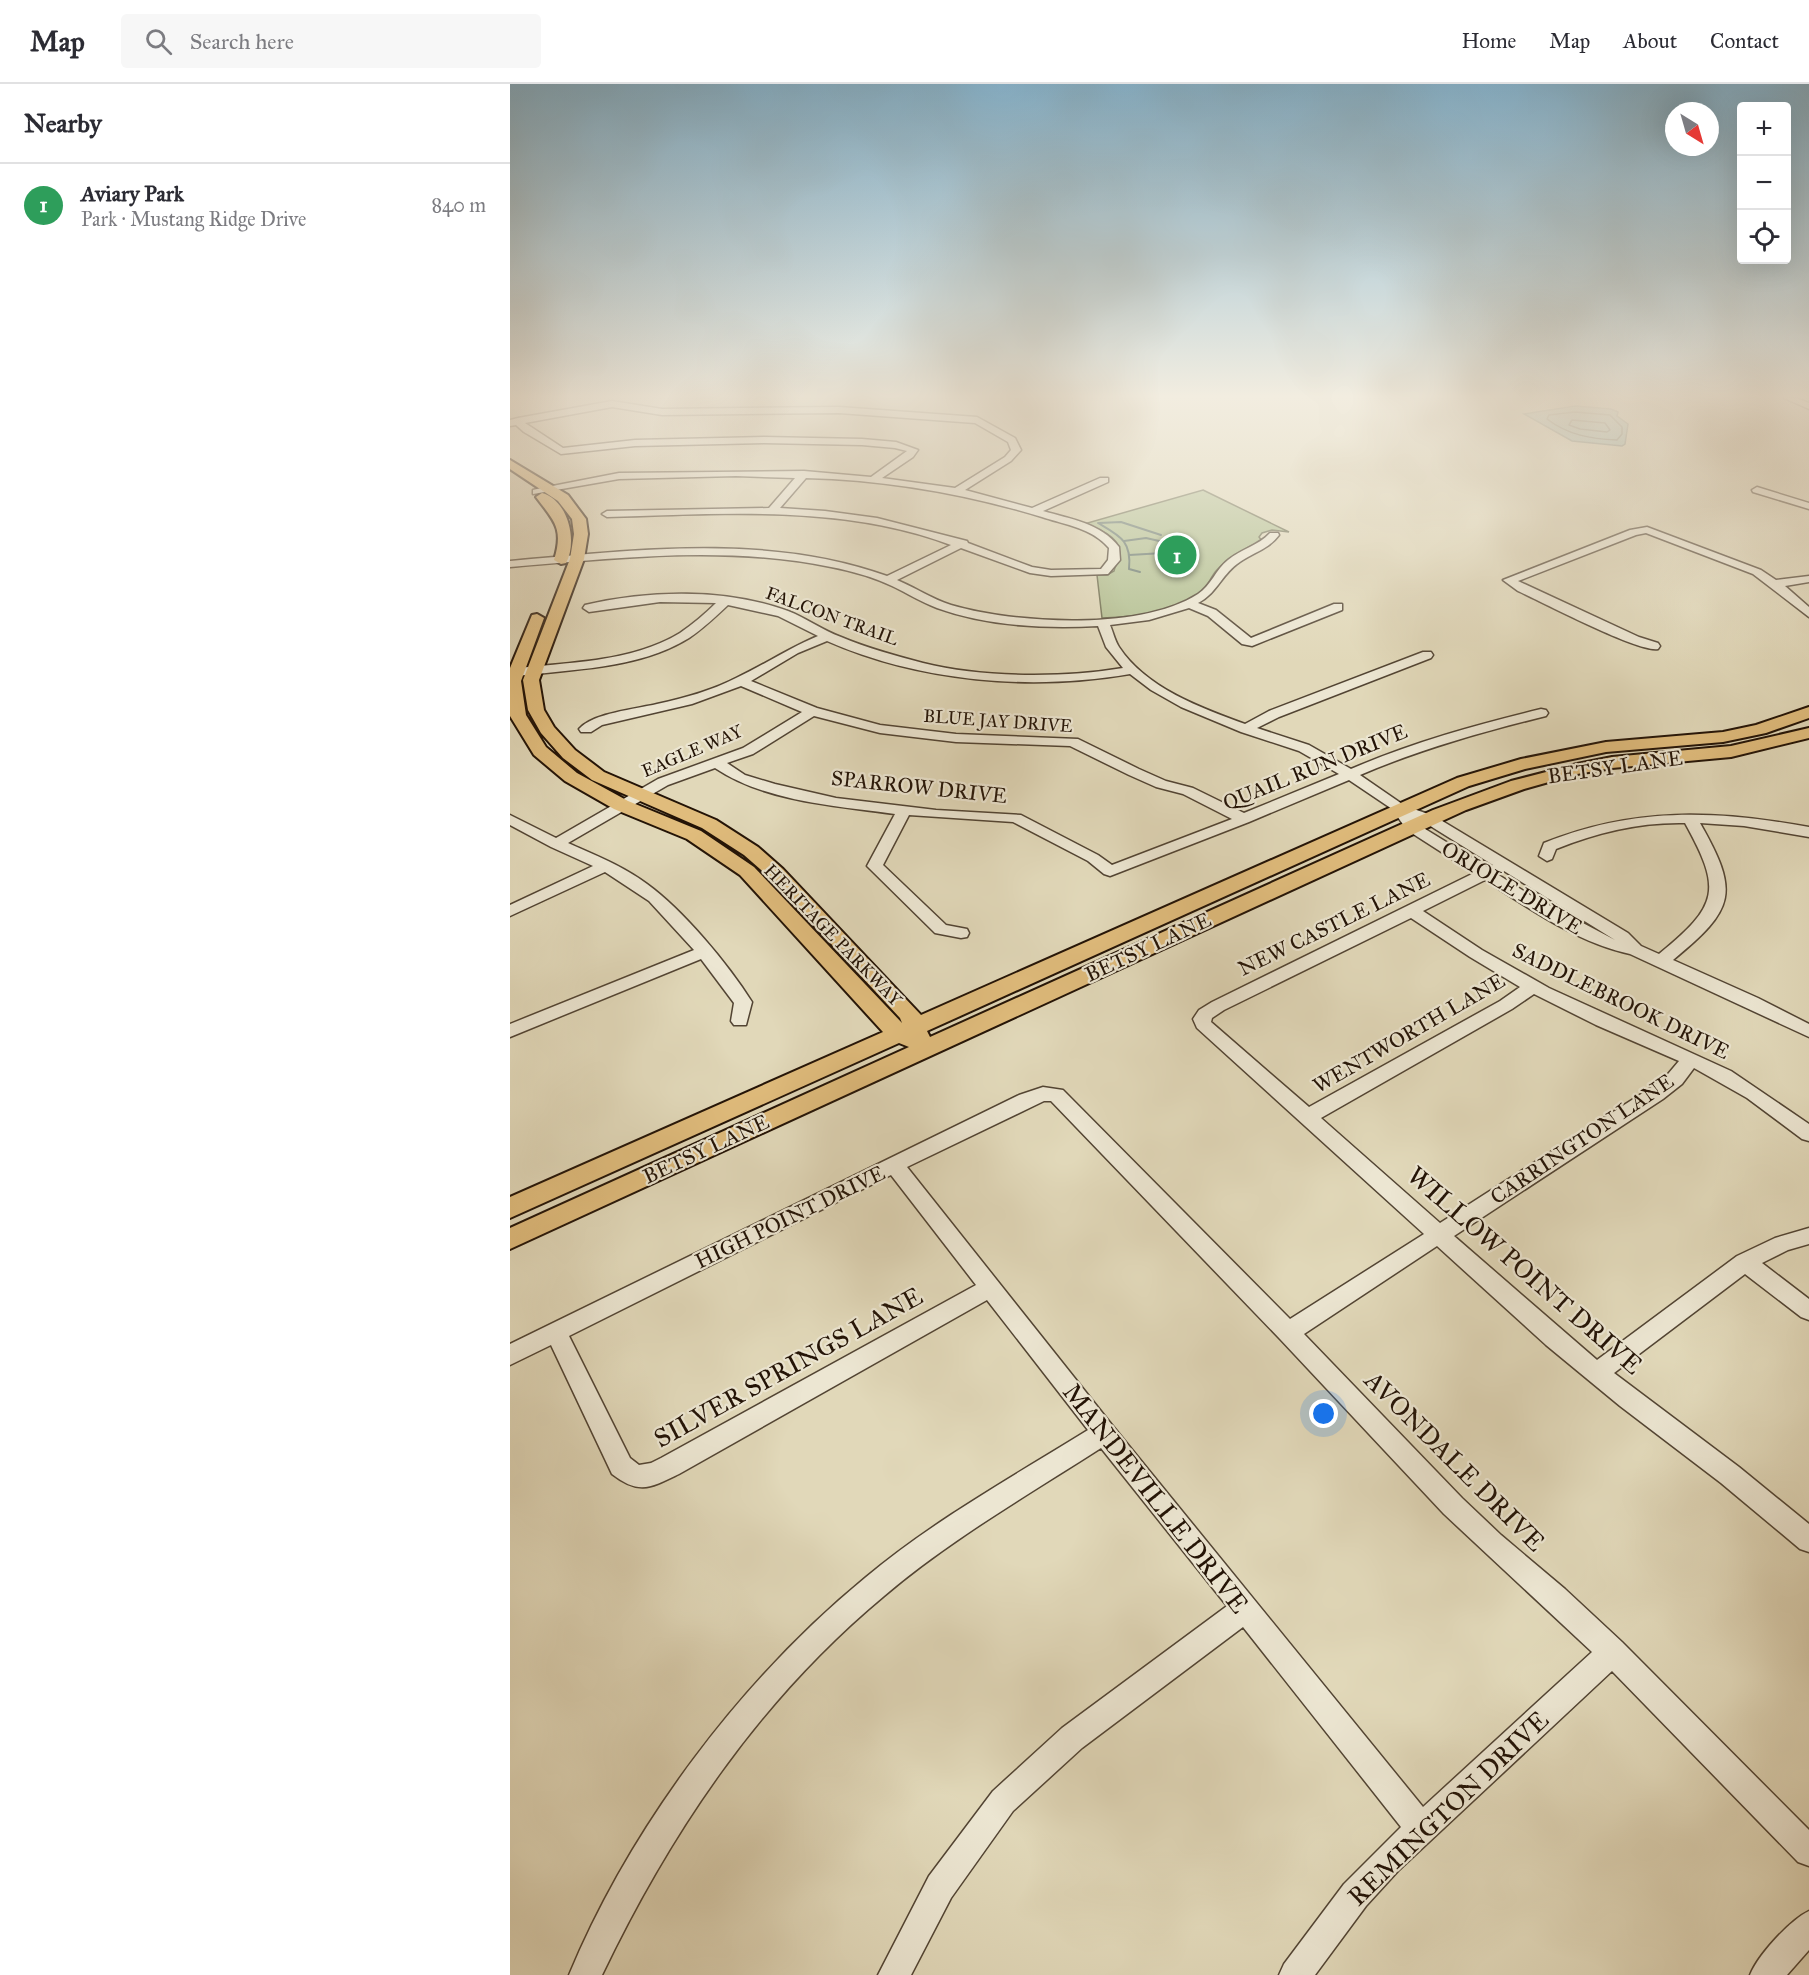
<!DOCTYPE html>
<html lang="en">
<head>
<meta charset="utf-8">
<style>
  :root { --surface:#fff; --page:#f7f7f7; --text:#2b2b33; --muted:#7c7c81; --line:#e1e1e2; --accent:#0f766e }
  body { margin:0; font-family:"IM FELL Great Primer",serif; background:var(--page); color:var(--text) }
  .controls { position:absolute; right:18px; top:18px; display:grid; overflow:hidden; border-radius:6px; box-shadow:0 6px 24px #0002 }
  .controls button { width:54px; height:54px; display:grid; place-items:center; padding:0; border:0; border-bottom:2px solid var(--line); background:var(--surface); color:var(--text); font:30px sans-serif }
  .compass { position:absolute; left:1155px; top:18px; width:54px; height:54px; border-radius:50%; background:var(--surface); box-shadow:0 6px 24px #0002; rotate:143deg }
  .you { position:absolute; left:814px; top:1330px; width:21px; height:21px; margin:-15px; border:4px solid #fff; border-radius:50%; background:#1a73e8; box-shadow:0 0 0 9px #1a73e833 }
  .badge { display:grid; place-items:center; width:39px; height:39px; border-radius:50%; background:var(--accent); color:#fff; font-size:20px; font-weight:700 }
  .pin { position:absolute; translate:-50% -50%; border:3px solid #fff; box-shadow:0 2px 6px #0006 }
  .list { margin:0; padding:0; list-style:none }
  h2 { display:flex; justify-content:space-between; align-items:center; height:78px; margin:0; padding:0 24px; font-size:26px }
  h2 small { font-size:20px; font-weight:400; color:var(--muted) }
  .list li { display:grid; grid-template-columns:39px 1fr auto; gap:18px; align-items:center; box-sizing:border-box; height:84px; padding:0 24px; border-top:2px solid var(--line) }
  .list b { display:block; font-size:22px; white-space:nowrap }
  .list p { margin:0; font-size:20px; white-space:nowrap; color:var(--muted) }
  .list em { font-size:20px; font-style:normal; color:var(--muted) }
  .icon { flex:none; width:33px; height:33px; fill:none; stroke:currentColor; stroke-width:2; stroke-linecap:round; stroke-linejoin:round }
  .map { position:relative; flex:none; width:1299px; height:1891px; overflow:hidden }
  header { display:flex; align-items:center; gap:36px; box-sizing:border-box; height:84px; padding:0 30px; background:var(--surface); border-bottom:2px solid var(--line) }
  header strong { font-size:28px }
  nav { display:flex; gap:33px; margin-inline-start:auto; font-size:21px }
  .search { width:420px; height:54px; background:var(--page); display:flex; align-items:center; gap:15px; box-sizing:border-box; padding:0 21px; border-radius:6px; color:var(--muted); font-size:22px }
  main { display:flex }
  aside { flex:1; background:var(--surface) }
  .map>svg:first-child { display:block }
</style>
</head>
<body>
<header>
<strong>Map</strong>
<div class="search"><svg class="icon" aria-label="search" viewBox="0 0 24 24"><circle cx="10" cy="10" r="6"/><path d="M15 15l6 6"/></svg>Search here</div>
<nav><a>Home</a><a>Map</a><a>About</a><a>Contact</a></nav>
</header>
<main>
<aside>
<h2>Nearby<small></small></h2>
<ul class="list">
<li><span class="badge" style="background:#2e9e5b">1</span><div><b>Aviary Park</b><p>Park · Mustang Ridge Drive</p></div><em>840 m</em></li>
</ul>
</aside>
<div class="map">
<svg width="1299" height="1891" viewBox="0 0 1299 1891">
  <rect width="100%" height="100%" fill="#e1d8b9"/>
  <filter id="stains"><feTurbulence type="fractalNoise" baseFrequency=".00333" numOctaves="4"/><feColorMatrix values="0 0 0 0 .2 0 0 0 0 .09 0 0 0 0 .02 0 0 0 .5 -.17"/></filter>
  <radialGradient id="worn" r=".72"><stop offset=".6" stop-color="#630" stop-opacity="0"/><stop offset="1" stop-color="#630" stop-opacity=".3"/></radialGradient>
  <path fill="#b2bf90" stroke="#6a694b" stroke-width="1.5" d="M693 406 779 448 762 446 752 449 749 453 752 457C735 464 718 473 706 487 701 493 698 501 693 506 668 529 625 533 592 534L587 491H597L604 487C605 481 610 476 610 469 610 452 587 444 574 440Z"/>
  <polygon fill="#94b9b2" stroke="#67776d" stroke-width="1.5" points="1065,322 1101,325 1108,328 1107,332 1118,340 1115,360 1112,362 1062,357 1014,330"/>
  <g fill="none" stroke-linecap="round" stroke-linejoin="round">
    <g stroke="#5c665c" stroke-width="1.5">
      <path d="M1065 328 1100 331 1112 343V350L1107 356C1081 355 1058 351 1037 335L1039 331Z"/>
      <polygon points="1062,336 1095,339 1100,346 1097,348 1070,345 1059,341"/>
    </g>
    <g stroke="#67776d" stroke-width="2">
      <path d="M588 439C610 452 622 457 619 485L630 488"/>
      <polyline points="589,439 611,438 651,451"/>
      <polyline points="614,457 636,454 658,459"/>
      <polyline points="619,471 671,468"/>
    </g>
    <g stroke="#524433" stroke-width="3">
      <g id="minor">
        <polygon points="1274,314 1286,314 1299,319 1299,325"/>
        <path d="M102 317 152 325 329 323 467 333 505 354 511 366 501 377 455 406 522 424 590 394H598V398L533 427C560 435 591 439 609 463L610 476 598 490 541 492 520 489 451 464 387 496C406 504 422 515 441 521 506 540 630 547 688 510 701 502 706 485 718 476 731 465 748 462 760 449H768L769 451C758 466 741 469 727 480 711 492 706 510 688 519L706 526 741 554 824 520H832V526L742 562 732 560 698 532 679 524 639 536 600 541C603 548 605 557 609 563 636 604 691 624 735 640L759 627 913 568H921L923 571 921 574 769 633 747 644 799 661 841 685C903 658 966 641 1031 625L1036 626 1038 629 1036 632C972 648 911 665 850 691L895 722 924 732 1118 849 1131 862 1149 870C1209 821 1212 806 1175 739 1130 738 1088 748 1046 765L1042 775 1037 777 1029 772 1034 759C1123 723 1205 726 1299 743V753L1234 742 1190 739C1230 809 1225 825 1163 876L1248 914 1299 940V953L1120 870C1068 859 1020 825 975 796L913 827 972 866 1039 904 1221 987 1299 1040V1057L1292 1055 1237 1014 1184 984 1172 1000 1153 1015 944 1152 1087 1276 1227 1172 1265 1154 1299 1144V1160L1278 1166 1252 1179 1299 1215V1236L1291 1233 1235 1190 1104 1289 1229 1383 1299 1440V1468L1290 1465 1211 1399 1110 1322 1036 1261 927 1162 794 1250 952 1414 991 1451 1055 1505 1112 1558 1299 1746V1782L1288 1778 1102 1587 888 1787 856 1822 805 1891H769L774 1880 834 1800 891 1743 733 1543 572 1664 503 1727 441 1814 401 1891H368L419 1792 483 1707 552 1644 717 1522 591 1364C518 1411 441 1455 374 1512 250 1615 161 1747 92 1891H59C121 1742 231 1596 355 1494 423 1437 502 1393 578 1346L477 1216 169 1390C140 1404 129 1411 102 1390L41 1261 0 1281V1260L509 1011 533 1003 553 1006 780 1235 914 1150 687 944 683 935 689 926 702 918 964 789 897 746 887 732 888 729 839 696 739 738 600 792 594 790 578 777 503 738 399 731 373 781 436 841 457 845 459 849 457 853 451 854 425 849 357 782 385 730C326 722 256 718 205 684L158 701 58 759C85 771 113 782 137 800 173 826 218 880 242 918L236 941H224L221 937 224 919 191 875 0 953V940L184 866 139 817 95 788 0 832V821L83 782 41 763 0 741V731L46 754 148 695 233 664 292 628 231 602 182 620 92 641 81 648H71L69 645C83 629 126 625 147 620 174 614 201 607 226 594 254 581 279 564 308 552L268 532 218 521C206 532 194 544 179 554 128 586 59 585 0 593V585C56 578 121 579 170 549 183 540 195 530 206 519L150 518 79 528 73 524 75 521C139 506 215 504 278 527 296 534 312 546 331 553 357 564 386 572 413 579 473 594 553 594 613 584L596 563 588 542C536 545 477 542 427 524 411 518 397 509 382 502 363 493 342 487 321 483 216 461 106 474 0 483V477C124 466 258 449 377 492L441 461C332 420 212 430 97 433L92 430 97 427 259 424 285 394 226 392 109 395 23 410V406L27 405 109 389 294 387 361 393 397 367 385 364 352 361 254 359 125 362 51 370 14 348 6 341 0 342V336L8 334ZM102 323 152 331 329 329 465 339 498 358 501 366 495 373 445 404 372 394 403 373 408 366 386 358 352 355 254 353 125 356 53 364 15 339ZM296 394C376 396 456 410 532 433 556 441 582 444 599 464L598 476 591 485 541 486 522 483 458 459 457 457 367 434 315 427 270 424ZM317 557C410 598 521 607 620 590L641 606 671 623 731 648 789 667 829 690 734 729 683 704 656 697 629 685 568 655 446 650 370 641 307 624 241 597 288 569ZM304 632 370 649 446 658 560 662 619 691 646 703 673 710 722 735 602 781 588 771 511 731 426 726 326 714 265 700 235 691 217 679 243 670ZM904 735 914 738 983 781 977 783 907 740ZM994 787 1105 856 1020 811 987 790ZM901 834 960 873 1010 903 990 917 799 1023 701 938 702 934 714 926ZM1024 910 1086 941 1169 977 1158 990 1139 1005 930 1139 811 1034 1002 925ZM534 1017H541L770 1255 934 1430 1082 1568 913 1723 602 1341 397 1083ZM381 1091 466 1201 151 1374 141 1379 129 1381 120 1374 59 1252Z"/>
        <polygon points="1247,403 1299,419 1299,425 1243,408 1242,406"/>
        <path d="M1137 443 1251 486 1266 496 1299 492V498L1275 502 1299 523V533L1243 490 1136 449 1126 451 1008 497 1129 553 1148 559 1150 562 1148 565C1129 569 1032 518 1008 507L993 496 1120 446Z"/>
        <path d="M1299 1827V1866L1277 1891H1240C1248 1871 1280 1836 1299 1827Z"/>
      </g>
    </g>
    <g stroke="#231306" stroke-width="4">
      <g id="major">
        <polygon points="0,376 58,411 76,435 78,450 74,475 29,596 34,626 44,643 65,666 94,688 206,736 248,763 273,785 411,931 947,694 1011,675 1096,658 1213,648 1246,641 1299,623 1299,634 1256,649 1213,658 1096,668 1015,685 959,702 417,947 420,953 923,726 1001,697 1067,680 1102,673 1221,662 1299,644 1299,654 1221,673 1102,684 1067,690 1014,705 956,726 0,1165 0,1144 399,963 389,959 0,1134 0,1113 373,948 230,791 177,755 104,725 55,697 24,671 0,632 0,584 22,531 27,530 34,534 11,597 16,631 36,663 67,689 118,717 191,747 244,783 392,939 390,934 259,793 234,771 192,744 82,696 53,674 31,649 18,626 13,596 60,475 64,450 62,435 48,417 0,385"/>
        <path d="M32 409C58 416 68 457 56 479L51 480 44 476C54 444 44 437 26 413Z"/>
      </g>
    </g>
    <use href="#minor" fill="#ece6d2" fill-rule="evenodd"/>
    <use href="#major" fill="#e0bc7c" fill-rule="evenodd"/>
  </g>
  <linearGradient id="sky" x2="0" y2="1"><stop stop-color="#86b6d2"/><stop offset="0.54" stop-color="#f2ede0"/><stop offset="1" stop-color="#f2ede0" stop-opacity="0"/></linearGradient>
  <rect width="1299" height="579" fill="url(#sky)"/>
  <g text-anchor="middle" stroke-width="4.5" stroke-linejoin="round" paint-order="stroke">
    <g font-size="18" fill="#231306" stroke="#ece6d2">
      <text transform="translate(322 532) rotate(20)" y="6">FALCON TRAIL</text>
      <text transform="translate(488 637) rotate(4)" y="6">BLUE JAY DRIVE</text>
      <text transform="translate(182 667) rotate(-23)" y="6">EAGLE WAY</text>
      <text transform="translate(323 851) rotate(46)" y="6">HERITAGE PARKWAY</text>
    </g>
    <g font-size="21" fill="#231306" stroke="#ece6d2">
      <text transform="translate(805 683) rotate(-22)" y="7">QUAIL RUN DRIVE</text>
      <text transform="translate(1105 683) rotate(-8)" y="7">BETSY LANE</text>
      <text transform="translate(409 703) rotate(6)" y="7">SPARROW DRIVE</text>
      <text transform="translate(1002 804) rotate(31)" y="7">ORIOLE DRIVE</text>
      <text transform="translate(824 840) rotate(-26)" y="7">NEW CASTLE LANE</text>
      <text transform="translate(638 863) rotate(-25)" y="7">BETSY LANE</text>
      <text transform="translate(1111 917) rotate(26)" y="7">SADDLEBROOK DRIVE</text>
      <text transform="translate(899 949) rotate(-30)" y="7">WENTWORTH LANE</text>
      <text transform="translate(1072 1055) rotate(-34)" y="7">CARRINGTON LANE</text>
      <text transform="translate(196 1065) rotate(-25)" y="7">BETSY LANE</text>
      <text transform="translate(280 1133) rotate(-26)" y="7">HIGH POINT DRIVE</text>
    </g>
    <g font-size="26" fill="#231306" stroke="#ece6d2">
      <text transform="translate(1015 1186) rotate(41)" y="9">WILLOW POINT DRIVE</text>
      <text transform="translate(278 1283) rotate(-29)" y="9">SILVER SPRINGS LANE</text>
      <text transform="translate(945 1377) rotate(45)" y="9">AVONDALE DRIVE</text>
      <text transform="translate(646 1414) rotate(52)" y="9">MANDEVILLE DRIVE</text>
      <text transform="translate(938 1724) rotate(-44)" y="9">REMINGTON DRIVE</text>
    </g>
  </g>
  <rect width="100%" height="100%" filter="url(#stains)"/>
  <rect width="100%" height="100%" fill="url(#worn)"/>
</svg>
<div class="controls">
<button>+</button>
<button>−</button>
<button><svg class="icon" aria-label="locate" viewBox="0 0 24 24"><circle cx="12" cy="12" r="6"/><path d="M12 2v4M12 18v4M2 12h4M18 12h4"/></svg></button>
</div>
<svg class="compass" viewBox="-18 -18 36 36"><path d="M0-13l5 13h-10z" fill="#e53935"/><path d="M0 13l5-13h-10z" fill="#7c7c81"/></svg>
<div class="you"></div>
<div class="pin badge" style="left:667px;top:471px;background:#2e9e5b">1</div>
</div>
</main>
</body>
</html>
